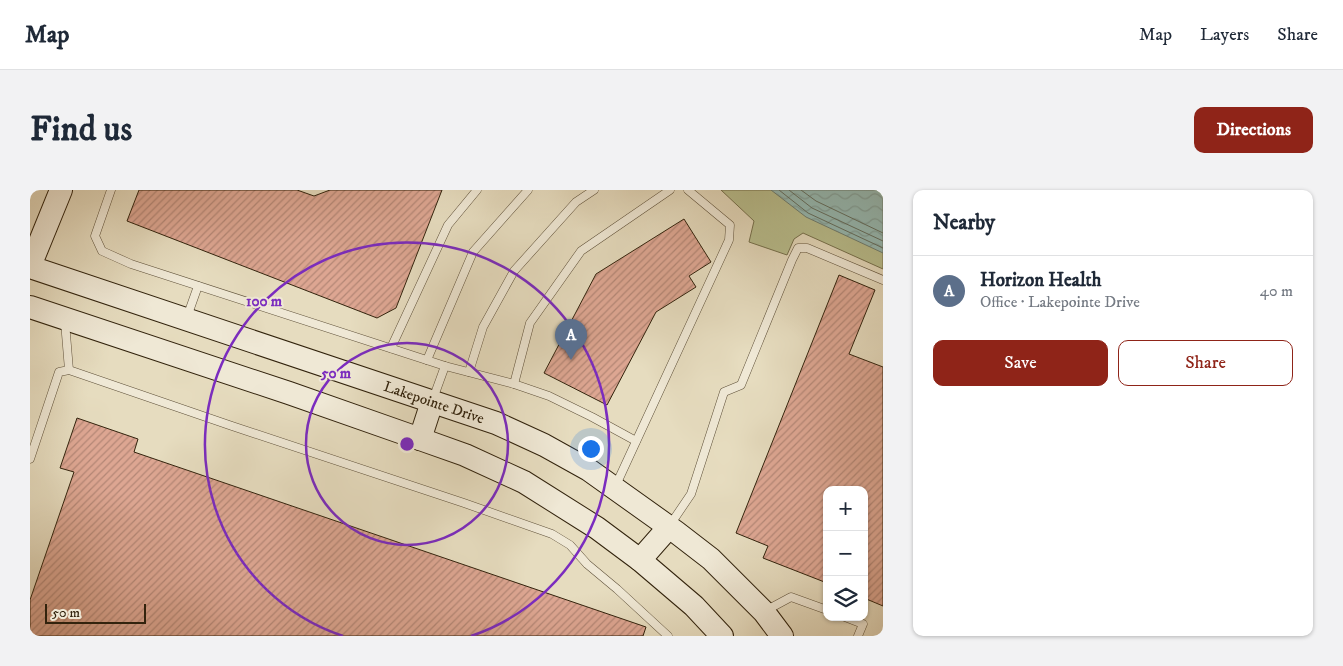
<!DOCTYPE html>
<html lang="en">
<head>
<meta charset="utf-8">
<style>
  :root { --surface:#fff; --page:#f2f2f3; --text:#1f2937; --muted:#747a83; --line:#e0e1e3; --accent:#8f2418 }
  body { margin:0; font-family:"IM FELL DW Pica",serif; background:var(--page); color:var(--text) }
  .controls { position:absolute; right:15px; bottom:15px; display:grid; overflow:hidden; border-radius:10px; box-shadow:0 1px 4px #0004 }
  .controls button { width:45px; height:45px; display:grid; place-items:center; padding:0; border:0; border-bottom:1px solid var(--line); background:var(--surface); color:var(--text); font:25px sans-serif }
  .scale { position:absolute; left:15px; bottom:12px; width:101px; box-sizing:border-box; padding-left:5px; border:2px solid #32230d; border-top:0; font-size:14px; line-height:18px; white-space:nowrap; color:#32230d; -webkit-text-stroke:4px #efe8d5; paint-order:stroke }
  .you { position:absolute; left:560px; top:258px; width:18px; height:18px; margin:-12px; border:4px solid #fff; border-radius:50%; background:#1a73e8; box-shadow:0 0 0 8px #1a73e833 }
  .badge { display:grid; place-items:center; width:32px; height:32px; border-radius:50%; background:var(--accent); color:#fff; font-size:16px; font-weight:700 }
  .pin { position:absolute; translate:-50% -41px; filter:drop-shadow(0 1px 2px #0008) }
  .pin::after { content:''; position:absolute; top:26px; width:18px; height:15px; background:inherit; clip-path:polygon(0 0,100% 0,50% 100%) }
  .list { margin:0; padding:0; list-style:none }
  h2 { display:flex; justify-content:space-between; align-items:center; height:65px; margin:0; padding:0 20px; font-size:21px }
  h2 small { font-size:16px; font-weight:400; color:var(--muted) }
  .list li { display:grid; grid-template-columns:32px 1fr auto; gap:15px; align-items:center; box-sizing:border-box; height:70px; padding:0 20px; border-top:1px solid var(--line) }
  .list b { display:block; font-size:19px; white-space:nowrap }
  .list p { margin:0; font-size:16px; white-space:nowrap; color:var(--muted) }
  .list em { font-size:16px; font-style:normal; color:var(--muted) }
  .actions { display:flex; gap:10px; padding:15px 20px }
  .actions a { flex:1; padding:11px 0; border:1px solid var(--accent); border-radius:10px; text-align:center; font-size:18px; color:var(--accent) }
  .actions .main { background:var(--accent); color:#fff }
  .icon { flex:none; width:28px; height:28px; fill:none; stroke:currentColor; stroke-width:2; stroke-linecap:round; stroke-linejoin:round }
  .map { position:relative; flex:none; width:853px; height:446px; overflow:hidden; border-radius:10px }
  header { display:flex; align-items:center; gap:30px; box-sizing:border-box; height:70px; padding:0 25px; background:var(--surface); border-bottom:1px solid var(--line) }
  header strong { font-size:24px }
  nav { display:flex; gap:28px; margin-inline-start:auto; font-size:18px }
  .intro { display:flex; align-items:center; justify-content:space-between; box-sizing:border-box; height:120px; padding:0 30px }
  h1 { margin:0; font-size:35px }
  .button { padding:12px 22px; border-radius:10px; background:var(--accent); color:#fff; font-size:18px; font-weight:700 }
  main { display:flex; gap:30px; padding:0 30px }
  aside { flex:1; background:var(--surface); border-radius:10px; box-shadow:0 1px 4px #0004 }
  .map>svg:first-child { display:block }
</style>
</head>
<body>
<header>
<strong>Map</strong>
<nav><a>Map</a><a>Layers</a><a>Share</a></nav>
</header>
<div class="intro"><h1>Find us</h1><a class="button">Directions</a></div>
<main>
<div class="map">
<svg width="853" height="446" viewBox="0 0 853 446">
  <defs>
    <pattern id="water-waves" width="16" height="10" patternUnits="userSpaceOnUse" patternTransform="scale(1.25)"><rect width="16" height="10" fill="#96bbb5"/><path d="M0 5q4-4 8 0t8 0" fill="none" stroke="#82a09a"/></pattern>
    <pattern id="building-hatch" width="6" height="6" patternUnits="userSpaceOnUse" patternTransform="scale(1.25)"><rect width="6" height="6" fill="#dda692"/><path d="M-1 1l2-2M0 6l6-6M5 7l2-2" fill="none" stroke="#b48776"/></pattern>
  </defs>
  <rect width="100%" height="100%" fill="#e6dcbf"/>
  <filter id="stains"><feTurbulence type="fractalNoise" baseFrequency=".004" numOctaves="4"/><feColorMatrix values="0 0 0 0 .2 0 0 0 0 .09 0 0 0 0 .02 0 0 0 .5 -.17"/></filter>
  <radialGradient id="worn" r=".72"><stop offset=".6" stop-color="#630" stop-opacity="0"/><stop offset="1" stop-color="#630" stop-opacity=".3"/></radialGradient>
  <polygon fill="#b9bf8f" stroke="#76714e" points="691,0 853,0 853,79 773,43 764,49 757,65 719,52 724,31"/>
  <polygon fill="url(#water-waves)" stroke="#6e7e72" points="741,0 853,0 853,63 776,27"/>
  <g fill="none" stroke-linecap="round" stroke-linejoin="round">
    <g stroke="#646f61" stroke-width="1">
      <polyline points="749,0 778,23 853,58"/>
      <polyline points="759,0 782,18 853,51"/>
      <polyline points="771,0 786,11 853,43"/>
    </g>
  </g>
  <g fill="url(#building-hatch)" stroke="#32230d">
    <polygon points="109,0 267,0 284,6 300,0 412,0 366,118 347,128 97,31"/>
    <polygon points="654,29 681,72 659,86 666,97 626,122 577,215 514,183 566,84"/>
    <polygon points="809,85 845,100 819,164 853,177 853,416 834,408 834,300 797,300 797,393 733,368 738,356 706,343"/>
    <polygon points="47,228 108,249 104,262 616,437 613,446 0,446 0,410 44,282 30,278"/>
  </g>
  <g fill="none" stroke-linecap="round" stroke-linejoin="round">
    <g stroke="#5f513a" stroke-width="9">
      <g id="lane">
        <polyline points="81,0 65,46 72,61 101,74 415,176 484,194 519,206 562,227 606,251"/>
        <polyline points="157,127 168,96"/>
        <polyline points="35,132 39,180"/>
        <polyline points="361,158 418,35 447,0"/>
        <polyline points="397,170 443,62 498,0"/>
        <polyline points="439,182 453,137 484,81 546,12 564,0"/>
        <polyline points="484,194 500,133 551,61 640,0"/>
        <polyline points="403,209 415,176"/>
        <polyline points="0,269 29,182 39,180 202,236 434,313 522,344 540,355 557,374 587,399 638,446"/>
        <polyline points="586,295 699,50 700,35 658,0"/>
        <polyline points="640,335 661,304 694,202 711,195 762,70 768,58 777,58 853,90"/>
        <polyline points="735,421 761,407 797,420"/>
        <polyline points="815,427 833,434 828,446"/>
      </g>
    </g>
    <g stroke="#32230d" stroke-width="24">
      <g id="secondary">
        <polyline points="0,76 31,0"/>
        <path id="s1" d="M0 77 466 233 514 255 559 280 646 342 681 369 734 422 752 446"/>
        <polyline points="0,117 259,203 390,249 435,265 494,292 567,338 610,370 664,416 692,446"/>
        <polyline points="390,249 402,212"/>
        <polyline points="610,370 639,337"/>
      </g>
    </g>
    <use href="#lane" stroke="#efe8d5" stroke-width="8"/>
    <use href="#secondary" stroke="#efe8d5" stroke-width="22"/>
  </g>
  <g fill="none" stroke="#7b2cbf" stroke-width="2.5">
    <circle cx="377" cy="254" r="101"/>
    <path d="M313 446A202 202 0 1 1 441 446"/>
  </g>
  <g text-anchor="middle" stroke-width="4" stroke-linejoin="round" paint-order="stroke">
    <g font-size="15" fill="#32230d" stroke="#efe8d5">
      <text dy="5" stroke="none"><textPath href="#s1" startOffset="426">Lakepointe Drive</textPath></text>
    </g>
  </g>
  <circle cx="377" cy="254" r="8" fill="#7b2cbf" stroke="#efe8d5" stroke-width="2.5"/>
  <g font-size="15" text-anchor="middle" font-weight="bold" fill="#7b2cbf" stroke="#efe8d5" stroke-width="4" stroke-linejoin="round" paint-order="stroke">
    <text x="234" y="116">100 m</text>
    <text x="306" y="188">50 m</text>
  </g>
  <rect width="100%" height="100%" filter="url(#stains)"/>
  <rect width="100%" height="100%" fill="url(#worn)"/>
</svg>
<div class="controls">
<button>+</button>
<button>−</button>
<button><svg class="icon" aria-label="layers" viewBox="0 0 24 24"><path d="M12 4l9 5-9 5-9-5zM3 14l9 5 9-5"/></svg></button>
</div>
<div class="scale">50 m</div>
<div class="you"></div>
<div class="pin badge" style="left:541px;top:170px;background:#5c6f8a">A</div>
</div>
<aside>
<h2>Nearby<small></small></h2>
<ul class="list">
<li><span class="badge" style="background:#5c6f8a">A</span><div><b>Horizon Health</b><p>Office · Lakepointe Drive</p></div><em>40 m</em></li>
</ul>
<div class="actions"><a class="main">Save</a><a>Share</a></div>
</aside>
</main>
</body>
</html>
